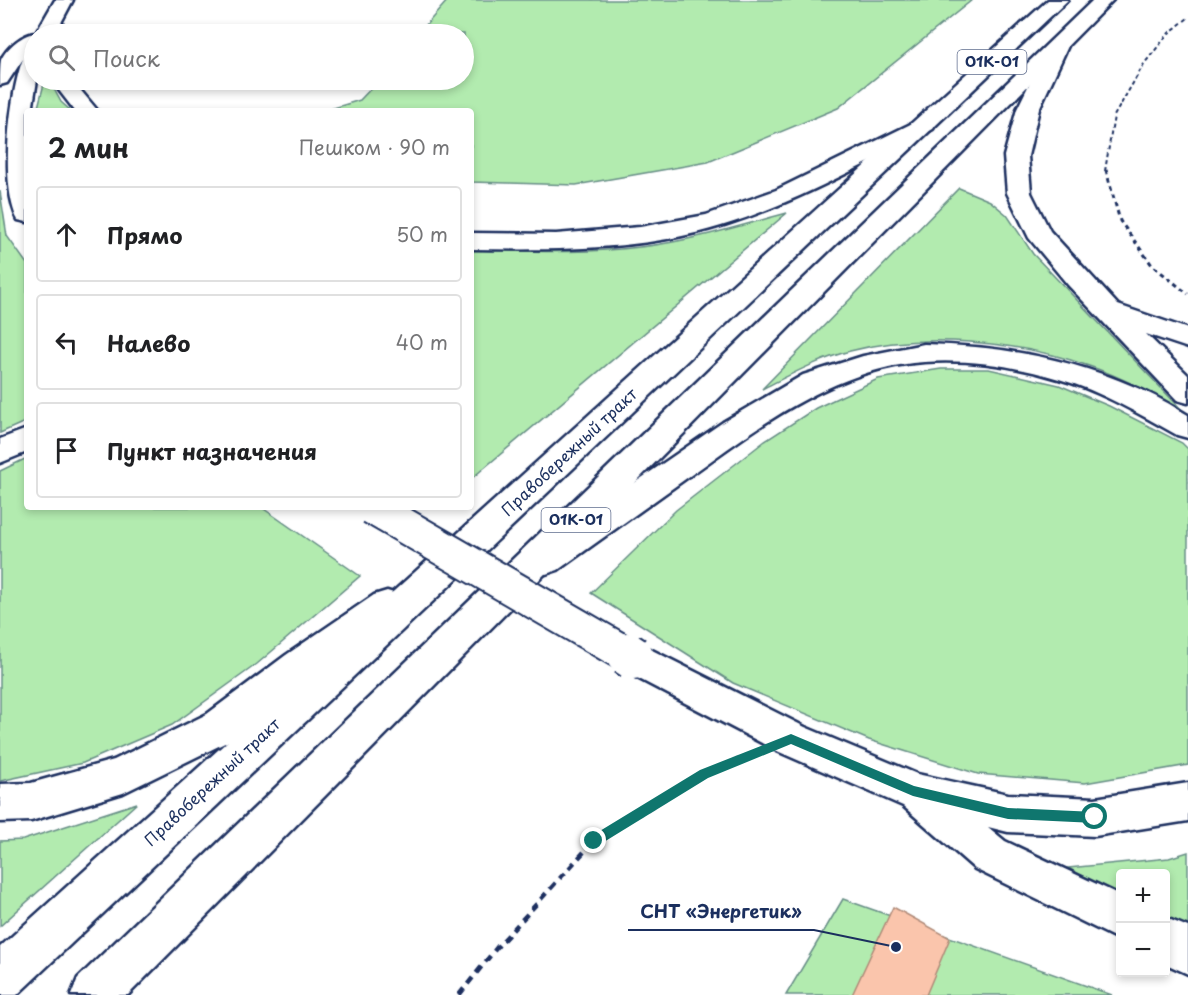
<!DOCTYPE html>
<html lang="ru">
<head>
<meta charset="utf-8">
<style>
  :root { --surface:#fff; --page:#f6f6f6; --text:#202124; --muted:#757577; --line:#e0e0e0 }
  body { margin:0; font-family:"Playpen Sans",sans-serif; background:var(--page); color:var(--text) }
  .controls { position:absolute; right:18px; bottom:18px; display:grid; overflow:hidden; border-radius:6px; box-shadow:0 3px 9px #0003 }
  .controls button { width:54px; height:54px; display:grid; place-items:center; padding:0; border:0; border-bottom:2px solid var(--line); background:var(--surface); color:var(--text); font:30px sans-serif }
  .stop { position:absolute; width:18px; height:18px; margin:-14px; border:4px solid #0f766e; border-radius:50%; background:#fff }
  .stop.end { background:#0f766e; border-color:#fff; box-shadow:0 2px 6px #0008 }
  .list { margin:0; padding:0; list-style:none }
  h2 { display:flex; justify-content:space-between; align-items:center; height:78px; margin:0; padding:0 24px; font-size:26px }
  h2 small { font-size:20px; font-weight:400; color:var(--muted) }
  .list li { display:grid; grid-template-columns:39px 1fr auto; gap:18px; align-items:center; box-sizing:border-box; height:96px; margin:0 12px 12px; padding:0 12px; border:2px solid var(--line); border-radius:6px }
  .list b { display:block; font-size:22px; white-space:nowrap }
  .list em { font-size:20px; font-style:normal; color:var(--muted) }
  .icon { flex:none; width:33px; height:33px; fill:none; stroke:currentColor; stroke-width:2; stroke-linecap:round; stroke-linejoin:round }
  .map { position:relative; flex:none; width:1188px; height:995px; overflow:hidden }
  .search { position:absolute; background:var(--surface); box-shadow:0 3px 9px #0003; left:24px; top:24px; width:450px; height:66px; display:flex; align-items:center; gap:15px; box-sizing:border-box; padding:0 21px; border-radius:33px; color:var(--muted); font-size:22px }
  .panel { position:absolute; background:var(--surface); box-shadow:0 3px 9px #0003; left:24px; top:108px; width:450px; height:402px; border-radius:6px }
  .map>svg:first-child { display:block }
</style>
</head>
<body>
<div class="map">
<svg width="1188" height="995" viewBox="0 0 1188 995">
  <rect width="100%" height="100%" fill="#fff"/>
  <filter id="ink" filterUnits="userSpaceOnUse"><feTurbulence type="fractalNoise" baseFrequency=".0167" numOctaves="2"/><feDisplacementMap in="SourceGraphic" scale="12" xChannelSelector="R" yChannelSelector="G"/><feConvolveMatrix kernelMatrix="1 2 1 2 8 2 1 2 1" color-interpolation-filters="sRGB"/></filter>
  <g filter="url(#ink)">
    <g fill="#b2ebaf" stroke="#668d86" stroke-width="1.5">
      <polygon points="448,0 972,0 838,108 708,162 576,185 471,182 471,111 324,111 360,100 379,80 464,80 464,34 418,34"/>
      <polygon points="45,80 49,80 61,102 71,111 37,111"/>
      <path d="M959 188 990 201 1007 215 1033 254 1183 411C1153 394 1122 377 1089 366 1018 341 922 332 850 351 819 359 790 375 762 389Z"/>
      <polygon points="0,191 7,236 27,264 27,421 0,433"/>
      <path d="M787 213 471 479V250C527 251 584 254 640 247 691 241 739 226 787 213Z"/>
      <polygon points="941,369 989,369 1059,385 1109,406 1182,443 1188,449 1188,765 1085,783 978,774 869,740 733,683 591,593 676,510 765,441 816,408 878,379"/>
      <polygon points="27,458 27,507 261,507 360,576 257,664 172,725 83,763 0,781 0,471"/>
      <polygon points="137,803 0,926 0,841 23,840"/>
      <polygon points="1188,852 1188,933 1166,920 1166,874 1120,874 1120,896 1068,868 1169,858"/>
      <polygon points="843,899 1112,995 786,995"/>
    </g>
    <polygon fill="#fac5ac" stroke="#af8a78" stroke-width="1.5" points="893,907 950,938 926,995 852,995"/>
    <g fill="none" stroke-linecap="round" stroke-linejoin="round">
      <g stroke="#1b2f5e" stroke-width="5">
        <g id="minor">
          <path d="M55 0H73L55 34H34V48L31 52 34 51V80H37L32 111H27V222L18 220C0 186 9 95 23 59L7 83 0 85C0 78 0 67 1 60 6 48 24 33 36 33Z"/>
          <polygon points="1058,40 1065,42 1068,46 1039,109 1028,156 1031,193 1050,231 1118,305 1188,329 1188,348 1146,334 1188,375 1188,403 1177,400 1068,285 1029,238 1007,193 1004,156 1017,109 1048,46 1051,42"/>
          <polygon points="51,80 72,80 98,111 75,111"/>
          <path d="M925 117 933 119 936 124 933 129C864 164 796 203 721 226 641 251 554 250 471 249V233L556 234 640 227 706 215 776 190Z"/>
          <path d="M924 344C999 346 1066 357 1135 387 1153 394 1171 405 1188 415V438L1177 435C1139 414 1101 391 1059 379 1016 366 969 359 924 362 833 368 755 429 684 480 642 510 600 540 558 570L546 574 534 570 529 561 534 552 723 422 803 375 863 356Z"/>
          <polygon points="27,429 27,452 0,463 0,439"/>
          <polygon points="387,591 400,595 405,605 400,615 312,677 235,738 123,793 31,821 0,822 0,784 31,783 114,760 207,714 286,655 374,595"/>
          <polygon points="633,643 646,647 805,727 917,774 1008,794 1095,798 1188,783 1188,821 1095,836 1008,832 988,827 1005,841 1120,895 1120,940 975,869 903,806 777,751 620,669 614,658 620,647"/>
          <polygon points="1166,918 1188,927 1188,974 1166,964"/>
        </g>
      </g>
      <g stroke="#1b2f5e" stroke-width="5">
        <g id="highway">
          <polygon points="1048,0 1068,0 17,995 0,995 0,947"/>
          <polygon points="1093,0 1113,0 128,995 71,995 78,978"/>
        </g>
      </g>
      <polyline stroke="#1b2f5e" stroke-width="2" stroke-dasharray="4 3" stroke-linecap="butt" points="1105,171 1114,116 1144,64 1169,33 1188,18"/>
      <polyline stroke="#1b2f5e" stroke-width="3" stroke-dasharray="4.5 4" stroke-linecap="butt" points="1106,170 1120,221 1152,265 1188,294"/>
      <polyline stroke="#1b2f5e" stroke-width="4.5" stroke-dasharray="8 6" stroke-linecap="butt" points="459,995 498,946 594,841 704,774 748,756"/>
      <use href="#minor" fill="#fff" fill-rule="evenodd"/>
      <use href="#highway" fill="#fff" fill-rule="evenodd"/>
      <g stroke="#1b2f5e" stroke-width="38" stroke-linecap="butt">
        <polyline id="minor-bridge-far1" points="372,507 629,656"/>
      </g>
      <g stroke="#1b2f5e" stroke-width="46" stroke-linecap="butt">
        <polyline id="minor-bridge" points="627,654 633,658"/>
      </g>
      <use href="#minor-bridge-far1" stroke="#fff" stroke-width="34"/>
      <use href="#minor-bridge" stroke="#fff" stroke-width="42"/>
    </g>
  </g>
  <polygon fill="#0f766e" points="791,734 914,786 1008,808 1095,812 1102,817 1095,823 1008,819 913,796 791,744 708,778 599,845 590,845 588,841 590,837 700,770"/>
  <g text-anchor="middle" stroke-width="4.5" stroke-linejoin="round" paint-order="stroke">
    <g fill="#fff" stroke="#5f6d8e" stroke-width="1.5">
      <rect x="957.5" y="50" width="69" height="24" rx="4.5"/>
      <rect x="541.5" y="508" width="69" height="24" rx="4.5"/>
    </g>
    <g font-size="15" font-weight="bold" fill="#1b2f5e">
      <text x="992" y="67">01К-01</text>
      <text x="576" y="525">01К-01</text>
    </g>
    <g font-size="16" fill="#1b2f5e" stroke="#fff">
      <text transform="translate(569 452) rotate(-43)" y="6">Правобережный тракт</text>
      <text transform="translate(212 782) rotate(-43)" y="6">Правобережный тракт</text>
    </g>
  </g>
  <path fill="none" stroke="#1b2f5e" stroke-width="2" d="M896 947L814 930H628"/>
  <circle fill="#1b2f5e" stroke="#fff" stroke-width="2" cx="896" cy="947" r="6"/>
  <g font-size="18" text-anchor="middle" font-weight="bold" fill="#1b2f5e" stroke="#fff" stroke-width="4.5" stroke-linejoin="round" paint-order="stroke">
    <text x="721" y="918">СНТ «Энергетик»</text>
  </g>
</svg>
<div class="controls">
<button>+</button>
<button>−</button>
</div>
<div class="stop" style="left:1095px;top:817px"></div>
<div class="stop end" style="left:594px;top:841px"></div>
<div class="search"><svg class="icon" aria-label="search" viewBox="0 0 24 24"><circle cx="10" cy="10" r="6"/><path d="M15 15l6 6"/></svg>Поиск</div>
<section class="panel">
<h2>2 мин<small>Пешком · 90 m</small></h2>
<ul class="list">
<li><svg class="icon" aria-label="ahead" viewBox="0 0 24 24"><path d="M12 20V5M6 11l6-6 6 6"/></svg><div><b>Прямо</b></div><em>50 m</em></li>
<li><svg class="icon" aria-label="left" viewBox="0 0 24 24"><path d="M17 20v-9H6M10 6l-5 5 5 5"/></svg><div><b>Налево</b></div><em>40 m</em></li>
<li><svg class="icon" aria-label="arrive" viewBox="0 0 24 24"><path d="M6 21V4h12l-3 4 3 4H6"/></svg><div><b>Пункт назначения</b></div></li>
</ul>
</section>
</div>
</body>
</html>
